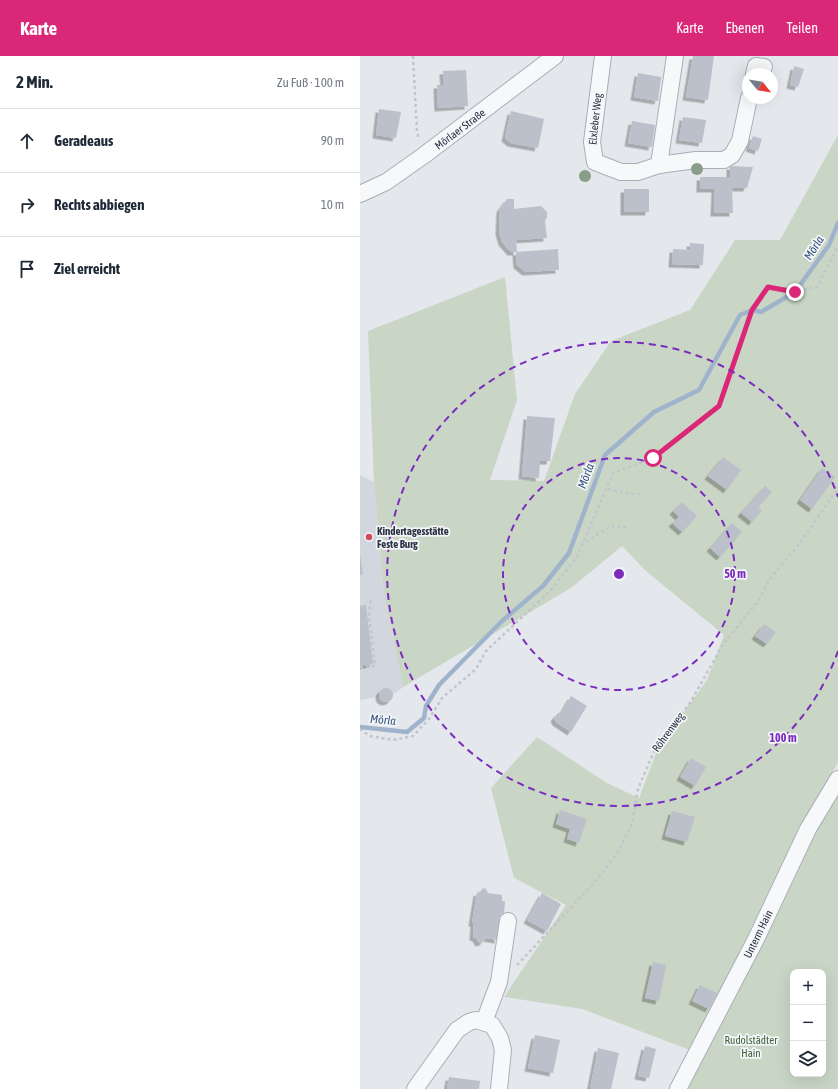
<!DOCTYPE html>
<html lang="de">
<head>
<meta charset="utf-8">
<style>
  :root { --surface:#fff; --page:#f6f6f7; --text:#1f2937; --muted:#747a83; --line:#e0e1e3; --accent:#db2777 }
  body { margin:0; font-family:"Asap Condensed",sans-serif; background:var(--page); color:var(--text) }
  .controls { position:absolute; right:12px; bottom:12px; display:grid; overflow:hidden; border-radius:8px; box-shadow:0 4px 16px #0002 }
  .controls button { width:36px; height:36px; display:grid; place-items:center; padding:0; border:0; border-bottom:1px solid var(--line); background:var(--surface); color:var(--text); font:20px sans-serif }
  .compass { position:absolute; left:382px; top:12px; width:36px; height:36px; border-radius:50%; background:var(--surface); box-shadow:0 4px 16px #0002; rotate:120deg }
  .stop { position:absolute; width:12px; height:12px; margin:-9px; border:3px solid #db2777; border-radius:50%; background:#fff }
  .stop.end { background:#db2777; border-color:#fff; box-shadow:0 1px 4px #0008 }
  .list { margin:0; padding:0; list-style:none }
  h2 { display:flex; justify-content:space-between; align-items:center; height:52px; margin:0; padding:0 16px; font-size:17px }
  h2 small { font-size:13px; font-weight:400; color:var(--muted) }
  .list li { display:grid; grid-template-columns:26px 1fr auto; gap:12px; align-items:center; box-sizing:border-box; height:64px; padding:0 16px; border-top:1px solid var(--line) }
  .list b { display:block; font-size:15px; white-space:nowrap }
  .list em { font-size:13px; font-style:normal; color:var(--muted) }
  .icon { flex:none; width:22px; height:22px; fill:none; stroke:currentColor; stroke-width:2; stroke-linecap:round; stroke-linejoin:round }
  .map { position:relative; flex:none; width:478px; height:1033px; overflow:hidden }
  header { display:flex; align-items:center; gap:24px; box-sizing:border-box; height:56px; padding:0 20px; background:var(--accent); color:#fff }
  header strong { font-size:19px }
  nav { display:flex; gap:22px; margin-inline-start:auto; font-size:14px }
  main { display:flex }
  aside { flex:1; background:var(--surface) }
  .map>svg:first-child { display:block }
</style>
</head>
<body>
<header>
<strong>Karte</strong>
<nav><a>Karte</a><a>Ebenen</a><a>Teilen</a></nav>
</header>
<main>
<aside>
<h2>2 Min.<small>Zu Fuß · 100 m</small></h2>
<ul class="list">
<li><svg class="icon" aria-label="ahead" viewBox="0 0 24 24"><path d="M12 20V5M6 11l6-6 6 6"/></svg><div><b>Geradeaus</b></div><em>90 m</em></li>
<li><svg class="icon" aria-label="right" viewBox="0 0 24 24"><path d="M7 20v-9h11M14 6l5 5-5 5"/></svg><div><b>Rechts abbiegen</b></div><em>10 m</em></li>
<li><svg class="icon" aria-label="arrive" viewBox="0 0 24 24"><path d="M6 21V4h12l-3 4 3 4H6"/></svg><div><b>Ziel erreicht</b></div></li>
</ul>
</aside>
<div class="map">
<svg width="478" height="1033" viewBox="0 0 478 1033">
  <defs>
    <filter id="shadow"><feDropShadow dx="-3.5" dy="3.5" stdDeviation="0" flood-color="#0004"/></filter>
  </defs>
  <rect width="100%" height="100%" fill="#e4e7ec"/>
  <polygon fill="#d2d6de" points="0,419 14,426 24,537 43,631 34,638 0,644"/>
  <g fill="#c9d6c5" fill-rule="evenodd">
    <polygon points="478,79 478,706 432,789 386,885 330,994 222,953 144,941 206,849 154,822 131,732 177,681 247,727 279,742 298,692 347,624 364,579 286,515 262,490 211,532 43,631 24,537 14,426 8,275 145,221 157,344 130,424 184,425 215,338 251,285 330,254 375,184 420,184"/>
    <path d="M478 734V1033H322L441 800ZM433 916H463V1018H433Z"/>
  </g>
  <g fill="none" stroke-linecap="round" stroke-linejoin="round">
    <polyline stroke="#9fb4cc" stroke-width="4.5" points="0,671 47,676 64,662 66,650 79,629 142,565 183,530 209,497 245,399 294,356 339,334 380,259 393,254 401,256 435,236 469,189 478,167"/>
  </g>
  <g fill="#bbc0ca" filter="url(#shadow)">
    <polygon points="333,0 354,0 348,44 326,41"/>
    <polygon points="434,10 444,13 438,31 430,29"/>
    <polygon points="106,14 108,50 78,52 77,29 84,29 83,15"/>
    <polygon points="278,17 301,21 298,45 274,41"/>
    <polygon points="19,53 41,56 36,82 16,79"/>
    <polygon points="151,55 184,63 178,92 151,87 145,82"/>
    <polygon points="323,61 346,64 342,87 319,84"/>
    <polygon points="272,65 295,69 292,91 268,87"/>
    <polygon points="393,80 402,83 398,95 389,92"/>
    <polygon points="370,110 393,111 387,132 372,132 373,157 354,157 355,133 340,133 340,121 370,121"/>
    <rect x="264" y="133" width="25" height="23"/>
    <polygon points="147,143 154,143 154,153 181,150 187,156 187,162 185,164 187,182 156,184 157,196 151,196 142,186 139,175 140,153"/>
    <polygon points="330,187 344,188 343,209 312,208 313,193 330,194"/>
    <polygon points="198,193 199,214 166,216 157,209 156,196"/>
    <polygon points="167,360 195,362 190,405 180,405 179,422 162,420"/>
    <polygon points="363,401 381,414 367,434 348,420"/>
    <polygon points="462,412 475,421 452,453 440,444"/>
    <polygon points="405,430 412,436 398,451 402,454 392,466 381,457"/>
    <polygon points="322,446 337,460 322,476 312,467 319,461 313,455"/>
    <polygon points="372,467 382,476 360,501 350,492"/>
    <polygon points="0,499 3,518 0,519"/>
    <polygon points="6,549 13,608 0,610 0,550"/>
    <polygon points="404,568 416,576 407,588 395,580"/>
    <circle cx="26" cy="639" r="7"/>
    <polygon points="211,640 227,650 211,676 196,666 194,662 198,657 202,656"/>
    <polygon points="331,702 346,711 335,730 320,721"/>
    <polygon points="200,754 227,763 219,787 207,783 210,773 196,768"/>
    <polygon points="312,755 335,761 327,786 305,780"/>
    <polygon points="123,832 126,833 128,837 142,839 142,845 145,845 144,858 140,858 138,884 126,882 123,886 119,887 116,882 113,881 114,867 112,867 117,836 119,837"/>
    <polygon points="182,837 201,848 187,875 167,864"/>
    <polygon points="293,906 306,909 299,945 285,942"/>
    <polygon points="340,929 357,937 349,953 332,945"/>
    <polygon points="175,979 200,984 193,1017 168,1012"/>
    <polygon points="285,990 296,993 289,1022 278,1020"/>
    <polygon points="238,992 259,997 251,1033 230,1033"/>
    <polygon points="89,1021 120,1025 119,1033 87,1033"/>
  </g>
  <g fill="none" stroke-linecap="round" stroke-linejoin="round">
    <g stroke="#a9aeb7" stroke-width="18">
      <g id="minor">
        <polyline points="243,0 232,86 235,106 261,116 278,116 299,109 336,104 364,104 372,99 380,85 389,42"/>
        <polyline points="394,18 396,10 404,11"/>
        <polyline points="299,109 315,0"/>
        <polyline points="0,138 26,126 63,100 195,0"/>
        <polyline points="124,966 139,926 148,865"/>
        <polyline points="55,1033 97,974 109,966 116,964 132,969 140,982 143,994 139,1033"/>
        <polyline points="318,1033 396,883 448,773 478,723"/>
      </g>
    </g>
    <g stroke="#c2c5cb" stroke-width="2.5" stroke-dasharray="3 3" stroke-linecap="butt">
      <polyline points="53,0 57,76 59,84"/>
      <polyline points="248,433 265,437 282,438"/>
      <polyline points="221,489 251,470 267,471"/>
      <polyline points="0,611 15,610 9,560 11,541"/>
      <polyline points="0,673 10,680 33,684 53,680 69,663 82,642 116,613 126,595 192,533 217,501 253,417 293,402 359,350 393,254 408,231 435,236 457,231 478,190"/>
      <polyline points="157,909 235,826 259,795 272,768 278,733 297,688 330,647 362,590 398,545 410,523 440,487 478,432"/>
    </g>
    <use href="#minor" stroke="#f7f8fa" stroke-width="16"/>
  </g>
  <g fill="#899d89">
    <circle cx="337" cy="113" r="6"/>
    <circle cx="225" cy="120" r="6"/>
  </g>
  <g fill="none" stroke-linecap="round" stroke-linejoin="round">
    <polyline stroke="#db2777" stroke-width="5" points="293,402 359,350 392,254 408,231 435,236"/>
  </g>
  <g fill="none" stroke="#7b2cbf" stroke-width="2" stroke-dasharray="7 5">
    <circle cx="259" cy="518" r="116"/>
    <path d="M478 595A232 232 0 1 1 478 441"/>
  </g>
  <circle fill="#d1495b" stroke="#f4f6f9" stroke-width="1.5" cx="9" cy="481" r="4"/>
  <g text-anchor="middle" stroke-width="3.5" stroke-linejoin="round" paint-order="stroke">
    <g font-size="11" fill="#2b3445" stroke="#f4f6f9">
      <text transform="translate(235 63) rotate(-84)" y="4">Elxleber Weg</text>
      <text transform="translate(100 73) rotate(-37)" y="4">Mörlaer Straße</text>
      <text transform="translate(308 676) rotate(-54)" y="4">Röhrenweg</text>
      <text transform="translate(398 878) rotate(-64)" y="4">Unterm Hain</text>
    </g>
    <g font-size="11" font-weight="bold" fill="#2b3445" stroke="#f4f6f9" text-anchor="start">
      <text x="17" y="479">Kindertagesstätte<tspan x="17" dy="13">Feste Burg</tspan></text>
    </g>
    <g font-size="11" fill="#3f6138" stroke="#f4f6f9">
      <text x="391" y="988">Rudolstädter<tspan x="391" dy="13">Hain</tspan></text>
    </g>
    <g font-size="12" font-style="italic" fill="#34527a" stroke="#f4f6f9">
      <text transform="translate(454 192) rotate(-58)" y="4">Mörla</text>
      <text transform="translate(226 420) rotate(-70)" y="4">Mörla</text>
      <text transform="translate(23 664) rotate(5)" y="4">Mörla</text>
    </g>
  </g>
  <circle cx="259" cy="518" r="6" fill="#7b2cbf" stroke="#f4f6f9" stroke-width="2"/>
  <g font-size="12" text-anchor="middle" font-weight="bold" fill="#7b2cbf" stroke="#f4f6f9" stroke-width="3.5" stroke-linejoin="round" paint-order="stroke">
    <text x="375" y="522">50 m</text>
    <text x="423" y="686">100 m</text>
  </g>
</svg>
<div class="controls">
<button>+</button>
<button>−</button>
<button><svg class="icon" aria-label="layers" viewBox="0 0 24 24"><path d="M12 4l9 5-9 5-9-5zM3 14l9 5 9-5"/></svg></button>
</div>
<svg class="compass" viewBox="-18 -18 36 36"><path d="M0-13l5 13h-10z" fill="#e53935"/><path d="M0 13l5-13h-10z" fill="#747a83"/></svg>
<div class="stop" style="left:293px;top:402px"></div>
<div class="stop end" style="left:435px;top:236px"></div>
</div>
</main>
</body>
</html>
